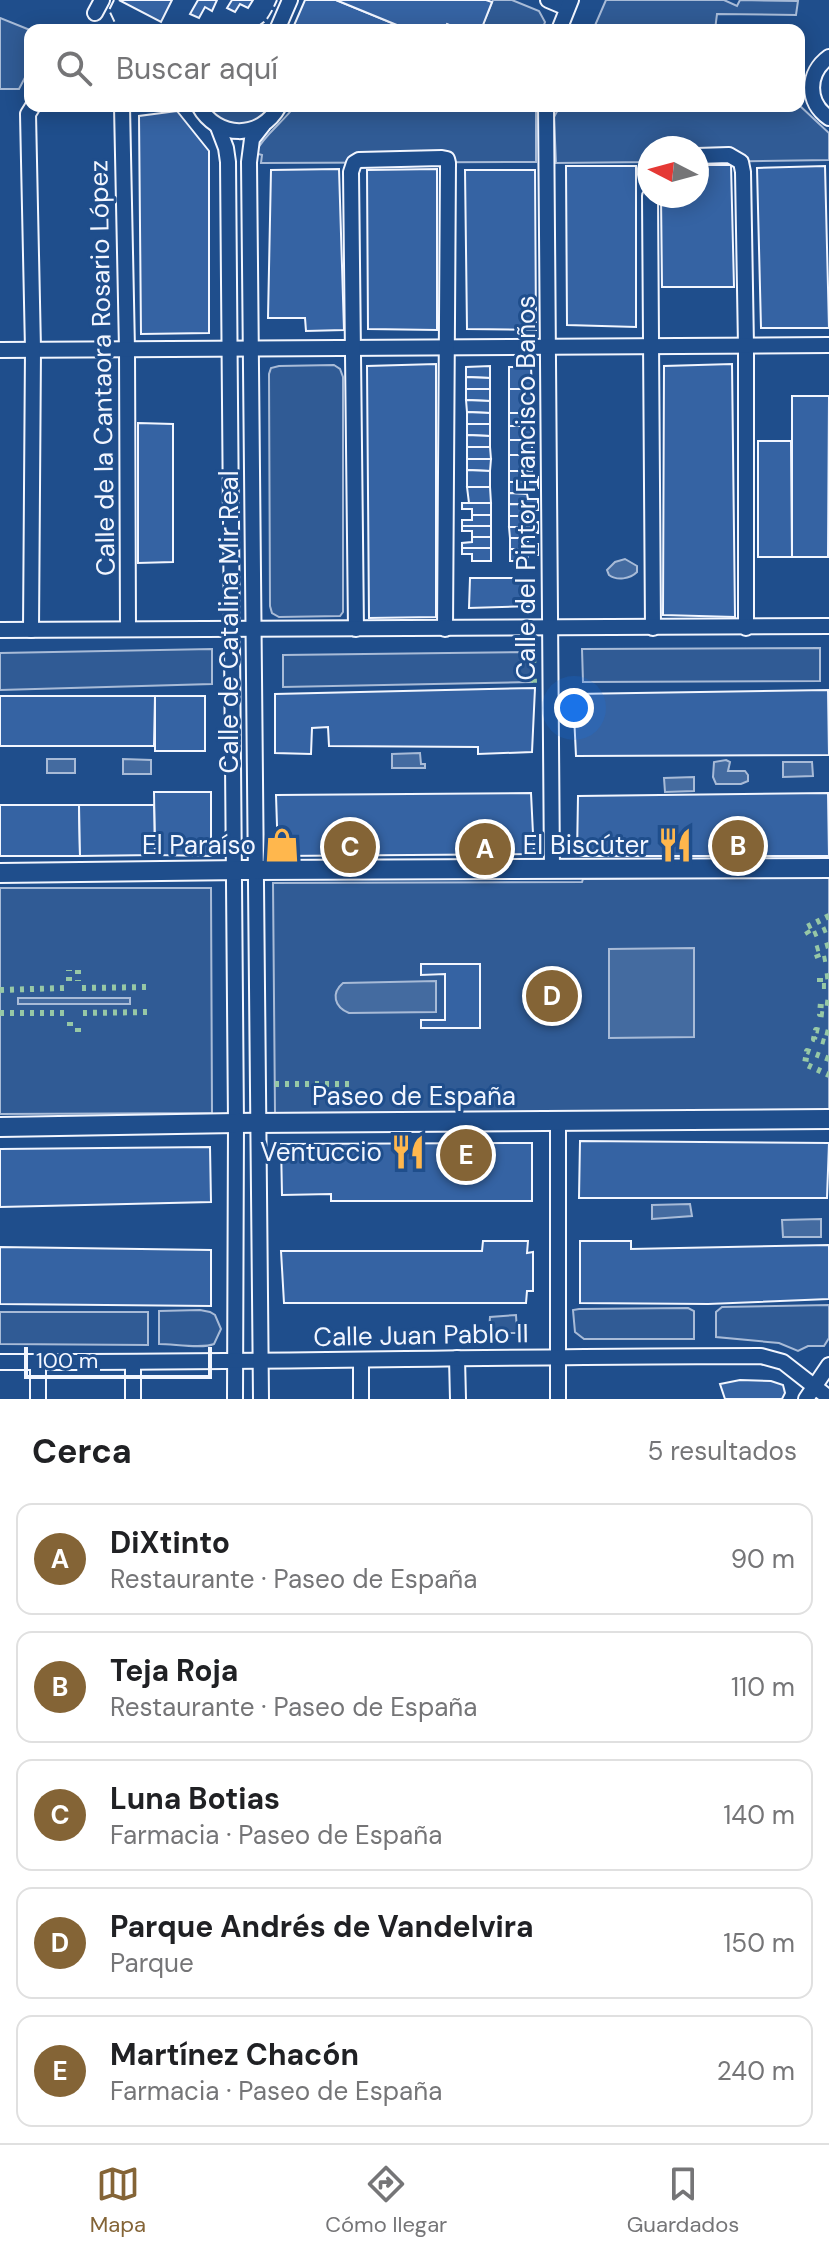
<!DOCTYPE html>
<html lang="es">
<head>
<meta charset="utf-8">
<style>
  :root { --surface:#fff; --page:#f2f2f2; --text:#202124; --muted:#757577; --line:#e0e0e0; --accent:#846436 }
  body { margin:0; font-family:"DM Sans",sans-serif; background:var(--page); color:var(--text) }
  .compass { position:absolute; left:637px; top:136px; width:72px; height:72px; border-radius:50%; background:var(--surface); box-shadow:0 4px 20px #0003; rotate:276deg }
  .scale { position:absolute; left:24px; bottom:20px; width:188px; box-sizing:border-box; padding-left:8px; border:4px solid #f2f6ff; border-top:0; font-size:22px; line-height:28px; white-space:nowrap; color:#f2f6ff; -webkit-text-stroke:6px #1f4e8c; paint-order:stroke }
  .you { position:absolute; left:574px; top:708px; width:28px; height:28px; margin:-20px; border:6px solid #fff; border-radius:50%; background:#1a73e8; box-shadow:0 0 0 12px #1a73e833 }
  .badge { display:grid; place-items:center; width:52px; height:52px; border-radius:50%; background:var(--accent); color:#fff; font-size:26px; font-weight:700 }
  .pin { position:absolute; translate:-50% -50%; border:4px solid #fff; box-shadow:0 2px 8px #0006 }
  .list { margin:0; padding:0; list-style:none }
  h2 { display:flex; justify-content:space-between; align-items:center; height:104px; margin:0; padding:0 32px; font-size:34px }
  h2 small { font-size:26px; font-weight:400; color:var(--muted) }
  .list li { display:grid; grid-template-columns:52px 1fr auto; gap:24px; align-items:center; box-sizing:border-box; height:112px; margin:0 16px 16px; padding:0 16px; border:2px solid var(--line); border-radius:16px }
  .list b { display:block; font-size:30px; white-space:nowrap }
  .list p { margin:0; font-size:26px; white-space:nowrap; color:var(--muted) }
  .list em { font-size:26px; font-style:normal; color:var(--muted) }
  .icon { flex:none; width:44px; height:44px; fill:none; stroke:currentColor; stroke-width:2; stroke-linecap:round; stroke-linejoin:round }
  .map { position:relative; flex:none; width:829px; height:1399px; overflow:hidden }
  .search { position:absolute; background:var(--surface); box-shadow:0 4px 20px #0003; left:24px; right:24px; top:24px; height:88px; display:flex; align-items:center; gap:20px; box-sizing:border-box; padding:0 28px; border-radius:16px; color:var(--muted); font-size:30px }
  .sheet { height:744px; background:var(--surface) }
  nav { display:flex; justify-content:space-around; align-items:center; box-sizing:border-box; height:112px; border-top:2px solid var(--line); background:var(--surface); font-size:22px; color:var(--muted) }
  nav a { display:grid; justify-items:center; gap:4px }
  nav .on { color:var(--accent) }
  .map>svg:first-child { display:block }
</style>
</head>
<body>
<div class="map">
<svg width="829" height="1399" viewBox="0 0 829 1399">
  <rect width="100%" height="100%" fill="#1f4e8c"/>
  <g fill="#305b95" stroke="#a8bbd7" stroke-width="2">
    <polygon points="493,0 512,0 539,11 545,22 542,30 481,29"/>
    <polygon points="606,0 724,0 737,6 740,0 798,1 796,15 717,14 715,30 593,30"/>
    <polygon points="0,18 30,30 30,68 19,89 0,89"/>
    <polygon points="799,105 829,133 829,160 697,162 697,148 649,148 649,162 556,163 554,117 560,106"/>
    <path d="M208 106H271C255 130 224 130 208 106Z"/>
    <path d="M295 106H533L536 109V162L261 163 262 155 255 153C264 135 282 123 295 106Z"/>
    <polygon points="334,365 340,369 343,377 343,612 340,616 279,617 272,613 270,606 269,374 271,368 279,366"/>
    <polygon points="820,648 820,681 583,682 582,649"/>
    <polygon points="212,649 212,684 0,690 0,653"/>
    <polygon points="531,652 532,682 283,687 283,655"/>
    <polygon points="829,876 829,1111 275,1113 273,883 582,882 583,879"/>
    <polygon points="0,888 211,888 212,1113 0,1114"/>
    <polygon points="829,1305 829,1338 824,1346 808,1346 798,1351 779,1343 716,1337 716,1312 722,1307"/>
    <polygon points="688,1308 694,1311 694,1339 584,1339 575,1332 573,1310 579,1309"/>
    <path d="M200 1310 210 1312 215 1315 221 1329 214 1344C203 1349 174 1344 159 1344V1311Z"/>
    <polygon points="0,1312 148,1312 148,1345 0,1344"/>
    <polygon points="516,1315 517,1333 489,1333 490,1317"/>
  </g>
  <g fill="#446ba0" stroke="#a8bbd7" stroke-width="2">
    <path d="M625 559 637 566V572C630 579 617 581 609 575L607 570 615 562Z"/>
    <polygon points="420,753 421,764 425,764 425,768 392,768 392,754"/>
    <rect x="47" y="759" width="28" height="14"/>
    <polygon points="123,759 151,760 151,774 123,774"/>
    <polygon points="726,760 730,762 728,771 745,771 748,775 748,781 741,784 716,784 713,777 714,762"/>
    <polygon points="783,762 812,762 813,776 783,777"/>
    <polygon points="694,777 694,791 665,792 664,778"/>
    <polygon points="694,948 694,1037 609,1038 609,949"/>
    <path d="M436 981V1012L349 1013C334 1007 331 993 343 983Z"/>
    <rect x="18" y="998" width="112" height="6"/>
    <polygon points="690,1204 692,1216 652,1219 652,1205"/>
    <polygon points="821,1219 821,1237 783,1237 782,1220"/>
  </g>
  <g fill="#3563a3" stroke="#f2f6ff" stroke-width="2">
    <polygon points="119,0 172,0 161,22"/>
    <polygon points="198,0 217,0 212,11 205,7 199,18 190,14"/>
    <polygon points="232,0 253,0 248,8 240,4 235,12 227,8"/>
    <polygon points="305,0 336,0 409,30 292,30"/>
    <polygon points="336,0 486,0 492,2 481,30 462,30 447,24 444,30 409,30"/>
    <polygon points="177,111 209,151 209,333 141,334 139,116"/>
    <polygon points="697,165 731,165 734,287 662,287 661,196 697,196"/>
    <polygon points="566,166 636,166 636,327 567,325"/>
    <polygon points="825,166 829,328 761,328 757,168"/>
    <polygon points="339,169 344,330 306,331 305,318 268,318 271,170"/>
    <polygon points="437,169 437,330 368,329 367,170"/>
    <polygon points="465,170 535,170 536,330 467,329"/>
    <polygon points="436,364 436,617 369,618 367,366"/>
    <polygon points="732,364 735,617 663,615 664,366"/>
    <polygon points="490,366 490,378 466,377 466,367"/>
    <polygon points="509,367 531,367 532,389 509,389"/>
    <polygon points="466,377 490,378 490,389 466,389"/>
    <polygon points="466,389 490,389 490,401 466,400"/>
    <polygon points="509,389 532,389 532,406 526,406 526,413 509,413"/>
    <polygon points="792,396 829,396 828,557 792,557"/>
    <polygon points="466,400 490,401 490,413 467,412"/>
    <polygon points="467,412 490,413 490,424 467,424"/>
    <polygon points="509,413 532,413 530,426 509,426"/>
    <polygon points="138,423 173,424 173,562 138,563"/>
    <polygon points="467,424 490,424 490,436 467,435"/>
    <rect x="509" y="426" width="23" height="14"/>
    <polygon points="467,435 490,436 490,447 467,447"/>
    <rect x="509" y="440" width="23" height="15"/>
    <polygon points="758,441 791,441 792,557 758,557"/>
    <polygon points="467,447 490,447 491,459 467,459"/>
    <rect x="509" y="455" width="23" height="16"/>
    <polygon points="467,459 491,459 490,471 467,470"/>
    <polygon points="467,470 490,471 490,487 467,487"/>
    <polygon points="509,471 527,471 527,477 538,477 538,482 509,482"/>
    <polygon points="509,482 538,482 538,488 527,488 527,494 509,493"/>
    <polygon points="467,487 490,487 491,503 469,503"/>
    <polygon points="509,493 527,494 528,499 538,499 538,505 509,504"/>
    <polygon points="462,503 491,503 491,515 472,515 472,509 462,509"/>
    <polygon points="509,504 538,505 538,510 528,510 528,516 509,516"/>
    <polygon points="472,515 491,515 491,526 462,526 462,520 472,520"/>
    <polygon points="509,516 528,516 528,522 538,522 538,527 509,527"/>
    <polygon points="462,526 491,526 491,537 472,537 472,531 462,531"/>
    <polygon points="509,527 538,527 538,533 528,533 528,538 510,538"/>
    <polygon points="472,537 491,537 491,548 462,548 462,543 472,542"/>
    <polygon points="510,538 528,538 528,544 538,544 538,549 510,549"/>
    <polygon points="462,548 491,548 491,561 472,561 472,554 462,554"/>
    <polygon points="510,549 538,549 538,555 528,555 528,561 510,561"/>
    <polygon points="470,578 532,578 532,606 469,608"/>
    <polygon points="535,688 532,752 478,754 478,747 329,746 328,727 312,728 311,754 275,753 275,694"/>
    <polygon points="828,690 829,755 576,756 573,694"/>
    <polygon points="0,696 155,696 154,746 0,746"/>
    <rect x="155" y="696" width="50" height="55"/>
    <polygon points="154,792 211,792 211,856 155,855"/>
    <polygon points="531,793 534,854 278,856 276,795"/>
    <polygon points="828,793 829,856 577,856 578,796"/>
    <polygon points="0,805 79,805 80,856 0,856"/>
    <polygon points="79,805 154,805 155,855 80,856"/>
    <polygon points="421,964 480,964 480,1028 421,1028 421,1020 445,1020 445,974 421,975"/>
    <polygon points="580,1141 829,1143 827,1198 579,1198"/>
    <polygon points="532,1143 532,1201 331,1201 331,1194 282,1195 281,1144"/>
    <polygon points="210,1147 211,1202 0,1207 0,1149"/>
    <polygon points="483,1241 528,1241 527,1253 533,1252 533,1291 527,1291 526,1303 284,1303 281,1251 482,1251"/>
    <polygon points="580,1241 631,1241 631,1249 829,1245 829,1299 708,1304 580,1303"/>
    <polygon points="0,1247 211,1250 211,1306 0,1304"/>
    <polygon points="740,1380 771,1381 783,1385 785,1393 782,1399 725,1399 720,1384"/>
  </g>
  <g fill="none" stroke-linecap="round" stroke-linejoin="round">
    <g stroke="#f2f6ff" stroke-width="18">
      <g id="minor">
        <polyline points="548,0 567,8"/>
        <polyline points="95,13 102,0"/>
        <polyline points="277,30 290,0"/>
        <polyline points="559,30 571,0"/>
        <path d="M829 57C807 73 806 102 829 118"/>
        <polyline points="122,106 127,349 128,629"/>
        <path d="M199 106C217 139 261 140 279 106"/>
        <polyline points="546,106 552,870"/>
        <polyline points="218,127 226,148 228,162 236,1123 235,1399"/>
        <polyline points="697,156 729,155 741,162 743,172 746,346 746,628"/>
        <polyline points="650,196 653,628"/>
        <polyline points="0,350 829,345"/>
        <polyline points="356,629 351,172 354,163 359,160 442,158 447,159 448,163 445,629"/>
        <polyline points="0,630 829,626"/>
        <polyline points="31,630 33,349 28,114 33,106"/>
        <polyline points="558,1121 558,1399"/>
        <polyline points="457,1358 458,1399"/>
        <polyline points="361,1360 361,1399"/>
        <path d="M0 1362C254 1363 507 1356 761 1356L783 1362 829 1398"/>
        <polyline points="38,1362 38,1399"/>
        <polyline points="133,1362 133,1399"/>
        <polyline points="261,1399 249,162 252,139 263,125"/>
        <polyline points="806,1399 829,1365"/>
      </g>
    </g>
    <g stroke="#f2f6ff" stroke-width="22">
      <g id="major">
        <polyline points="0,873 242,870 829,868"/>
        <polyline points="0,1127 236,1123 829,1119"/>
      </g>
    </g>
    <use href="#minor" stroke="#1f4e8c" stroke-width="14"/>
    <use href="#major" stroke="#1f4e8c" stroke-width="18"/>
    <g stroke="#97c8a6" stroke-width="6" stroke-dasharray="4 6" stroke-linecap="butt">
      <polyline points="530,650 533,653 534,683"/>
      <polyline points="829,916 805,928 810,936 829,928"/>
      <polyline points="829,945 815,949 819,960 829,958"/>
      <polyline points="78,970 78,981"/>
      <polyline points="829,976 820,977 820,986 829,986"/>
      <polyline points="69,981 69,970"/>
      <polyline points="82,988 149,987"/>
      <polyline points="0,990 64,988"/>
      <polyline points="829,1003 821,1002 820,1014 829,1015"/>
      <polyline points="0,1013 65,1013"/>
      <polyline points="83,1013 149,1012"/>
      <polyline points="70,1022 70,1032"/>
      <polyline points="78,1032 78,1022"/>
      <polyline points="829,1033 816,1030 814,1039 829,1043"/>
      <polyline points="829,1059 807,1051 805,1064 829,1075"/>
      <polyline points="275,1084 353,1084"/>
    </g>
    <g stroke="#f2f6ff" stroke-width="2" stroke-dasharray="10 4" stroke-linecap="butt">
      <polyline points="114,0 109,10 116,25 129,30"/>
      <path d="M228 30C259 26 263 32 277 0"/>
    </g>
  </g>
  <defs>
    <g id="shop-bare" transform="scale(2.76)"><path d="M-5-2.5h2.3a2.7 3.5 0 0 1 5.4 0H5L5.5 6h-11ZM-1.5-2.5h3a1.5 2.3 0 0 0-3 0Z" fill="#ffb74d" stroke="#1f4e8c" stroke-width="2.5" paint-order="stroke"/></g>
    <g id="restaurant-bare" transform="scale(2.76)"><path d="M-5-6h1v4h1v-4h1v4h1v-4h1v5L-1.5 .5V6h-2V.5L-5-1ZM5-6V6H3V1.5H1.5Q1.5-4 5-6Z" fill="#ffb74d" stroke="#1f4e8c" stroke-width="2.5" paint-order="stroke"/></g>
  </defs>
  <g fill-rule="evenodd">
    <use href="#shop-bare" x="282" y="845"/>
    <use href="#restaurant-bare" x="675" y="845"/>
    <use href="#restaurant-bare" x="408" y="1152"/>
  </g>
  <g text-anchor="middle" stroke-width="6" stroke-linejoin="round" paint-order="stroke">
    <g font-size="26" fill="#f2f6ff" stroke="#1f4e8c">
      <text transform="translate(102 368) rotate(-91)" y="9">Calle de la Cantaora Rosario López</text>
      <text transform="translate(526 488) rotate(-90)" y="9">Calle del Pintor Francisco Baños</text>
      <text transform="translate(229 622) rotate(-90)" y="9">Calle de Catalina Mir Real</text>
      <text x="414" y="1105">Paseo de España</text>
      <text transform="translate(421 1335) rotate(-1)" y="9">Calle Juan Pablo II</text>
    </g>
    <g font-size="26" fill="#f2f6ff" stroke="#1f4e8c" text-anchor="end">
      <text x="256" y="854">El Paraíso</text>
      <text x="649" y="854">El Biscúter</text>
      <text x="382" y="1161">Ventuccio</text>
    </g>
  </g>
</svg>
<svg class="compass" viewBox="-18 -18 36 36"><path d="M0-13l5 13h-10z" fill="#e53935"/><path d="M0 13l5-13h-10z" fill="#757577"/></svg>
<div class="scale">100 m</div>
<div class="you"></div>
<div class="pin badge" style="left:485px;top:849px">A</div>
<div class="pin badge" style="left:738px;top:846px">B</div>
<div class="pin badge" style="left:350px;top:847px">C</div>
<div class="pin badge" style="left:552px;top:996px">D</div>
<div class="pin badge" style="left:466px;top:1155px">E</div>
<div class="search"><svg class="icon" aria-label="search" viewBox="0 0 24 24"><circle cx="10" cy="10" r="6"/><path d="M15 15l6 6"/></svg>Buscar aquí</div>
</div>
<section class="sheet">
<h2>Cerca<small>5 resultados</small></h2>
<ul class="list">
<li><span class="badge">A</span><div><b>DiXtinto</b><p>Restaurante · Paseo de España</p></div><em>90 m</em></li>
<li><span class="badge">B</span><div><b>Teja Roja</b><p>Restaurante · Paseo de España</p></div><em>110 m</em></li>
<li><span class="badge">C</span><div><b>Luna Botias</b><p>Farmacia · Paseo de España</p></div><em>140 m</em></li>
<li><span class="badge">D</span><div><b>Parque Andrés de Vandelvira</b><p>Parque</p></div><em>150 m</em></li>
<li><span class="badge">E</span><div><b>Martínez Chacón</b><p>Farmacia · Paseo de España</p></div><em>240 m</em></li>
</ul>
</section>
<nav>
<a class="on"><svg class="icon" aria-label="map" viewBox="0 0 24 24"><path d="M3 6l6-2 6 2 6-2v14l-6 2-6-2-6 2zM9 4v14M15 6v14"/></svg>Mapa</a>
<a><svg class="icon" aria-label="directions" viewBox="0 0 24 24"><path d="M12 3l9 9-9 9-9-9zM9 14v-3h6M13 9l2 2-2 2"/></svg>Cómo llegar</a>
<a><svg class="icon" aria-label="saved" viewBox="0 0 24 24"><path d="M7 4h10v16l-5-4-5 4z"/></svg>Guardados</a>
</nav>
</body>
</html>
